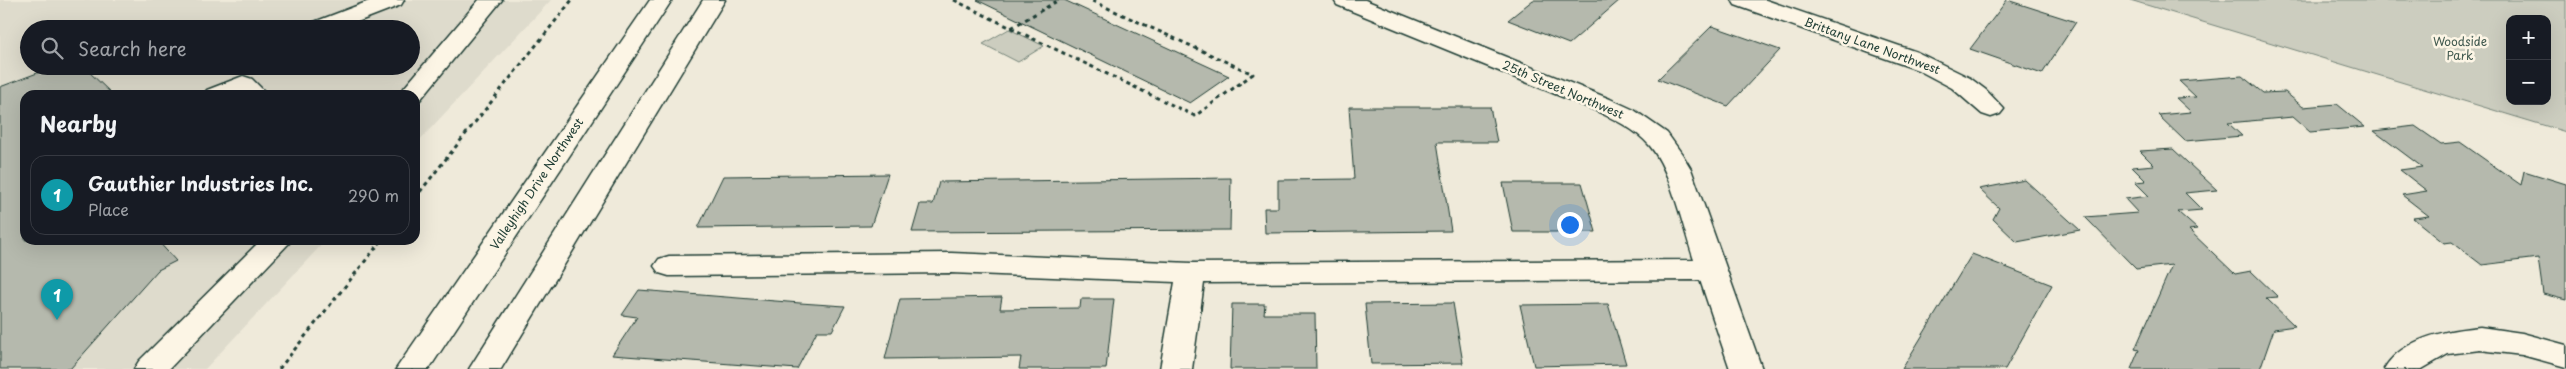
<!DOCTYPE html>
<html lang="en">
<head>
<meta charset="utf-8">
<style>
  :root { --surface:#171b24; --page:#242831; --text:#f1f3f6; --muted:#9ea1a6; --line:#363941; --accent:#d1495b }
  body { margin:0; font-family:"Playpen Sans",sans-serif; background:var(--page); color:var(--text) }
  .controls { position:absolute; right:15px; top:15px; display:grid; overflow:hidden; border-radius:10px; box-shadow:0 5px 20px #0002 }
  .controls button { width:45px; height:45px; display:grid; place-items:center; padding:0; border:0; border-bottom:1px solid var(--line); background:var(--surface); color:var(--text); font:25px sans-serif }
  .you { position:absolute; left:1569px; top:224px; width:18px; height:18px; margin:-12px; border:4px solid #fff; border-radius:50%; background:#1a73e8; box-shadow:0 0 0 8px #1a73e833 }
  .badge { display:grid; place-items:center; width:32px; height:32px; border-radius:50%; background:var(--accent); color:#fff; font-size:16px; font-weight:700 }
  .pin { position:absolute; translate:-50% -41px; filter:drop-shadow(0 1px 2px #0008) }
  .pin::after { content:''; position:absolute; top:26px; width:18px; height:15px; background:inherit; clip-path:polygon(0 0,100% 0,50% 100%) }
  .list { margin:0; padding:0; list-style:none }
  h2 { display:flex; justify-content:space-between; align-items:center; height:65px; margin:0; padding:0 20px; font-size:21px }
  h2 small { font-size:16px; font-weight:400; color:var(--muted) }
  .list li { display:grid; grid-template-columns:32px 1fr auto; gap:15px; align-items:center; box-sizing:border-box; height:80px; margin:0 10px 10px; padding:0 10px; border:1px solid var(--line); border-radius:15px }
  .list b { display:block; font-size:19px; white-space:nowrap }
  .list p { margin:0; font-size:16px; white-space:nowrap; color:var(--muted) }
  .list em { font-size:16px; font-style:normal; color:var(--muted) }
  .icon { flex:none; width:28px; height:28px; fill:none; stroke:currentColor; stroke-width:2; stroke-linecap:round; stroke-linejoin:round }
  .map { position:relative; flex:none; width:2566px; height:369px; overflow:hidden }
  .search { position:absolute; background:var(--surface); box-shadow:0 5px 20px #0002; left:20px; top:20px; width:400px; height:55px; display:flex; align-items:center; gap:12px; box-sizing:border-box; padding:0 18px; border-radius:28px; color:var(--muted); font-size:19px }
  .panel { position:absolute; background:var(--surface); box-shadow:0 5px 20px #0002; left:20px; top:90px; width:400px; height:155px; border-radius:15px }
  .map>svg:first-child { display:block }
</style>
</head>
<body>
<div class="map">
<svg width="2566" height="369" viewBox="0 0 2566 369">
  <rect width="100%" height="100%" fill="#efeada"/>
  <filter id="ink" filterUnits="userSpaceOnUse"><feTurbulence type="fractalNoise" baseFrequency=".02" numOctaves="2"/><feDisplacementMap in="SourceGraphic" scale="10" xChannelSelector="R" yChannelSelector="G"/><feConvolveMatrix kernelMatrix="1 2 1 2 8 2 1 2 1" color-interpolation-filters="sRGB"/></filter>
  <g filter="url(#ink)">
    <path fill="#dedbcc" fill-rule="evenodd" d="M0 0H551L415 145V95H25V240H326L205 369H0ZM29 29H411V66H29Z"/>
    <g fill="#cccdbf" stroke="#76857a" fill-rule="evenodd">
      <path d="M2130 0H2566V132ZM2510 19H2547V101H2510Z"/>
      <polygon points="1009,29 1044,46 1018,62 983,44"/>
    </g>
    <g fill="#b5b9ad" stroke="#1f3d34">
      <polygon points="977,0 1064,0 1229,76 1190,103"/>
      <polygon points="1533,0 1620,0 1569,44 1508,20"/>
      <polygon points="2007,0 2076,22 2042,74 1970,49"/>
      <polygon points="1712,26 1780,50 1728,106 1658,79"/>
      <polygon points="56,66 83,66 113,95 25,95 25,240 157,240 176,261 158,270 70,369 0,369 0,87"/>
      <polygon points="2242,76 2263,93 2285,92 2303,107 2337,104 2365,127 2310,132 2293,117 2228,123 2242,136 2185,141 2158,115 2191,112 2176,98 2196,97 2179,81"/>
      <polygon points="1349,107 1490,107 1497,142 1437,142 1451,231 1265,233 1264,208 1278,208 1278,180 1354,179"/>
      <polygon points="2415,126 2441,144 2460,142 2521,185 2524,171 2566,184 2566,300 2543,294 2538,258 2482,265 2452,242 2444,243 2413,218 2429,216 2402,195 2427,191 2400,170 2422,167 2374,131"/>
      <polygon points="2173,149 2217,190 2185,193 2202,210 2178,212 2197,229 2189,230 2235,274 2251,271 2278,297 2266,298 2295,326 2274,329 2260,369 2131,369 2139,350 2135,349 2172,265 2136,269 2085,217 2138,213 2125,199 2149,196 2135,182 2146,181 2132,167 2154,165 2140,151"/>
      <polygon points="888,174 871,226 698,228 723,176"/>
      <polygon points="1231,178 1230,230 912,232 920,204 933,204 939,182"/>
      <polygon points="2025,180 2080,230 2017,242 1993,219 1999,208 1979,189"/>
      <polygon points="1503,183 1582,183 1596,232 1513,232"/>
      <polygon points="1972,254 2052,285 2005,369 1902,369"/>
      <polygon points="639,290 800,303 845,306 832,331 817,331 797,369 612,355 637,317 622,315"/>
      <polygon points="1002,297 1000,309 1080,308 1081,299 1114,299 1106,369 1019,369 1021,357 885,359 900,299"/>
      <polygon points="1453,303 1463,363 1371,364 1365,304"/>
      <polygon points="1232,304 1265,304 1264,314 1315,314 1316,369 1230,369"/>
      <polygon points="1608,304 1626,364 1534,366 1520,305"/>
    </g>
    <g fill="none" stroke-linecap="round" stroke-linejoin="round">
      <g stroke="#1f3d34" stroke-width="3">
        <g id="minor">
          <polygon points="372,0 404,0 401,5 339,29 305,29 309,24"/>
          <polygon points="479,0 502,0 420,100 415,102 415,95 398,95"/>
          <path d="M1334 0H1365L1610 99 1634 110 1667 133 1682 154 1691 169 1762 369H1730L1700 280 1204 283 1192 369H1160L1175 282 951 273 669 276 659 273 654 266 659 259 669 256 951 253 1191 263 1694 260C1683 228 1671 171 1650 146 1636 129 1612 118 1592 109L1337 5Z"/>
          <polygon points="1732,0 1766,0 1917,52 1970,78 1986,90 2004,109 2000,114 1991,117 1982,114 1952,88 1918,70 1735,5"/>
          <polygon points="243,76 252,79 268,95 203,95 207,90"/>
          <polygon points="261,240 292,240 169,369 134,369 139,361"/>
          <path d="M2480 327 2522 333 2566 345V367L2522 355 2480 350 2448 354 2422 369H2384C2402 338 2447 330 2480 327Z"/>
        </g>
      </g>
      <g stroke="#1f3d34" stroke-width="3">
        <g id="major">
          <polygon points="650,0 672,0 429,369 396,369"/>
          <polygon points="703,0 725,0 501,369 469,369"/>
        </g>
      </g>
      <g stroke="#1f3d34" stroke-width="3" stroke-dasharray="4 4" stroke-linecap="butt">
        <polyline points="954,0 1011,28 1059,0"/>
        <polyline points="1011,28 1195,116 1253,74 1090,0"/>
        <polyline points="415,198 572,0"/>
        <polyline points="279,369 382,240"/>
      </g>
      <use href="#minor" fill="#fcf5e5" fill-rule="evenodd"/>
      <use href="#major" fill="#fcf5e5" fill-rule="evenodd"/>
    </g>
  </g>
  <g text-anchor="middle" stroke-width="5" stroke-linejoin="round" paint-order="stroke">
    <g font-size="12" fill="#425a50" stroke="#fcf5e5">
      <text x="2460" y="46">Woodside<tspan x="2460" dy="14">Park</tspan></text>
    </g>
    <g font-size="12" fill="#1f3d34" stroke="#fcf5e5">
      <text transform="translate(1872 46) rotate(20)" y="4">Brittany Lane Northwest</text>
      <text transform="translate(1563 90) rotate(23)" y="4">25th Street Northwest</text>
      <text transform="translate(537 184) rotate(-56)" y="4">Valleyhigh Drive Northwest</text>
    </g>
  </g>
</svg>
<div class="controls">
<button>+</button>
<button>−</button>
</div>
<div class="you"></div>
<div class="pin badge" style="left:57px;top:320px;background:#0f9aa8">1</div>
<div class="search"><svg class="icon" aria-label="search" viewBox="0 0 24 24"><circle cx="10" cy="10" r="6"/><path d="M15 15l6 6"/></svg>Search here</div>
<section class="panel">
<h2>Nearby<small></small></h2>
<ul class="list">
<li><span class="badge" style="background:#0f9aa8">1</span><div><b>Gauthier Industries Inc.</b><p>Place</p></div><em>290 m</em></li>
</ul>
</section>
</div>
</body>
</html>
